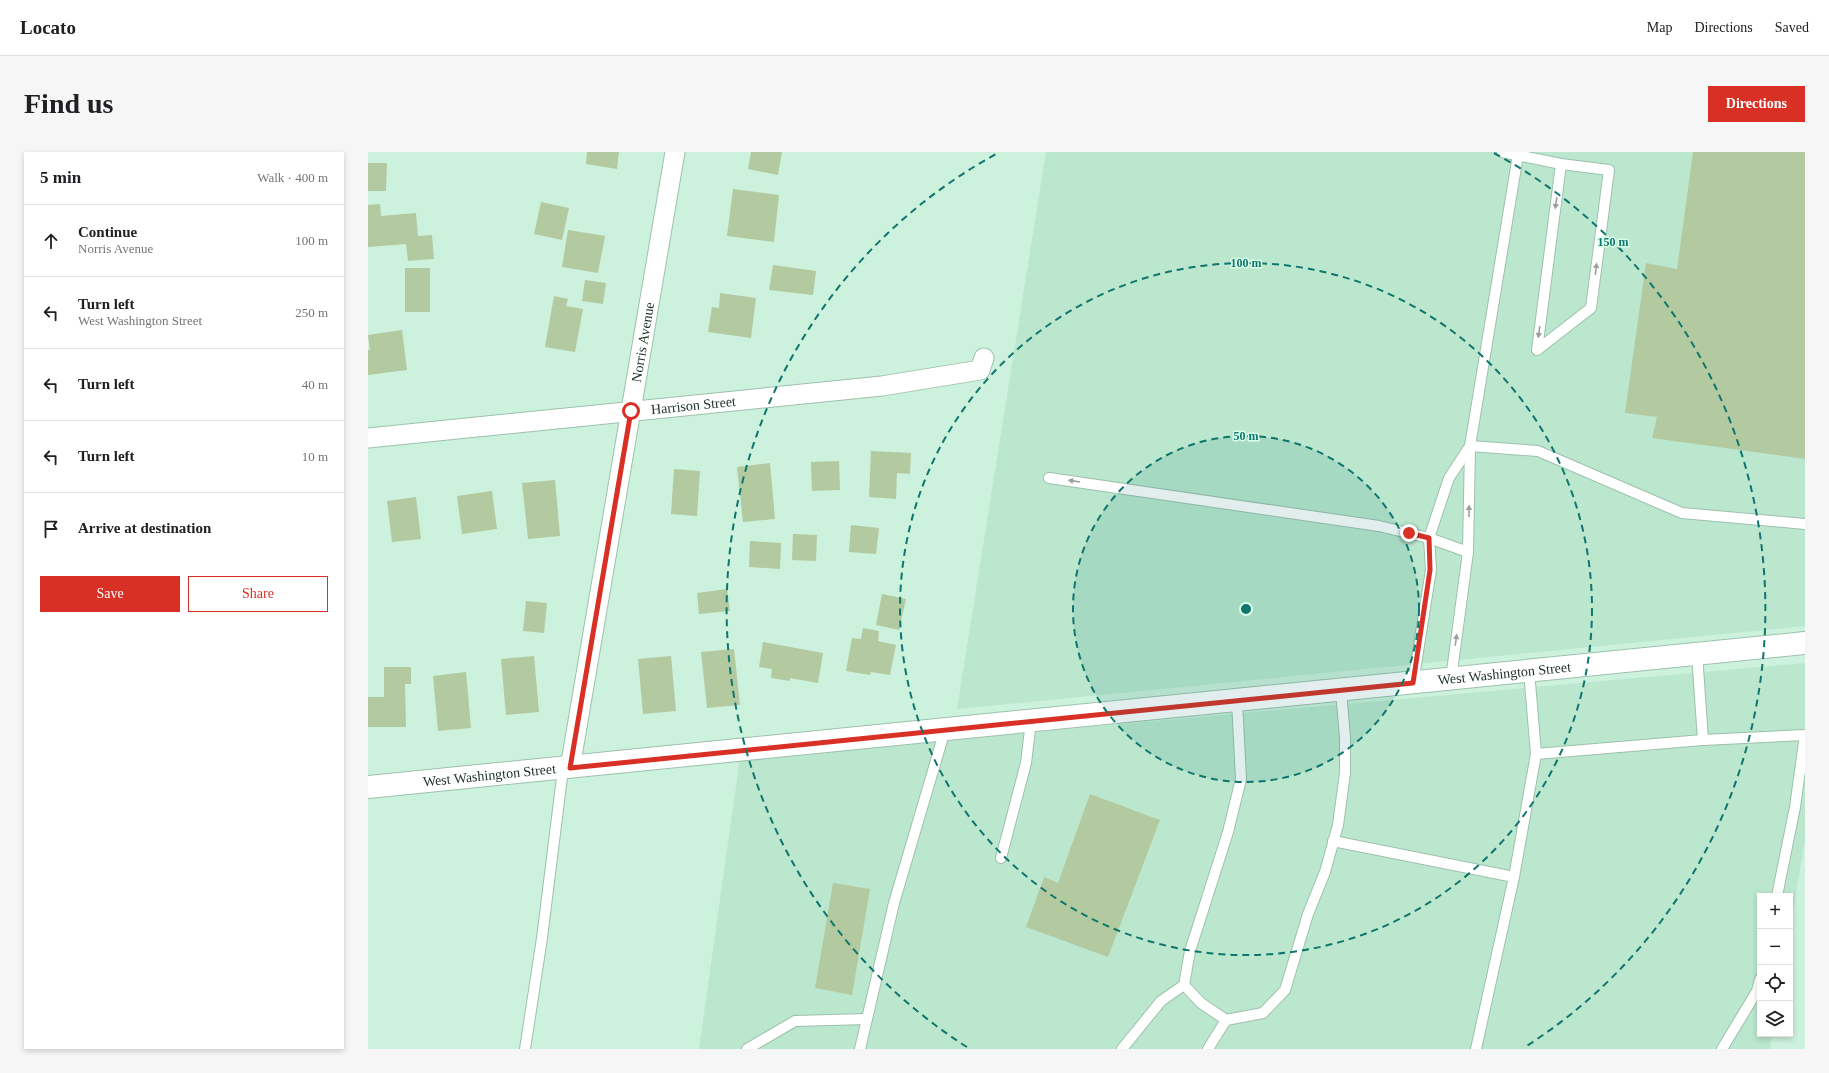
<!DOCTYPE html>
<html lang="en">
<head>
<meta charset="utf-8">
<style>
  :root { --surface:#fff; --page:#f6f6f6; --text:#202124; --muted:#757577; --line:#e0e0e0; --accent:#d93025 }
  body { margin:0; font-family:Georgia,serif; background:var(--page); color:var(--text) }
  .controls { position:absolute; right:12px; bottom:12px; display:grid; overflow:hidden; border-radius:0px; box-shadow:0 2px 6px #0003 }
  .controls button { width:36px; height:36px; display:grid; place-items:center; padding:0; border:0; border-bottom:1px solid var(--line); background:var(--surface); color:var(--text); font:20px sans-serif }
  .stop { position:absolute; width:12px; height:12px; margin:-9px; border:3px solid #d93025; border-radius:50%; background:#fff }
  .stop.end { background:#d93025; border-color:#fff; box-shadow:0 1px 4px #0008 }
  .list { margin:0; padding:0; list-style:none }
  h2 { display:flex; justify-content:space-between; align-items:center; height:52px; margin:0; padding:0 16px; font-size:17px }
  h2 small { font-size:13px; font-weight:400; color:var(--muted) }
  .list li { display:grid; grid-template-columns:26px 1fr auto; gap:12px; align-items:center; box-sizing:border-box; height:72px; padding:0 16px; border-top:1px solid var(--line) }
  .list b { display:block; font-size:15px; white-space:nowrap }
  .list p { margin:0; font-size:13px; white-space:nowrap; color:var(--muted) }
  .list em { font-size:13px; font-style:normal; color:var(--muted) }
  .actions { display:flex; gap:8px; padding:12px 16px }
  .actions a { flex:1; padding:9px 0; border:1px solid var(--accent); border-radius:0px; text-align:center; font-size:14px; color:var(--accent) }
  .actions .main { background:var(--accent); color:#fff }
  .icon { flex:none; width:22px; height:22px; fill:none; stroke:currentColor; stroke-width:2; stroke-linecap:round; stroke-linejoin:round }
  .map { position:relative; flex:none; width:1437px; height:897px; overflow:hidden; border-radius:0px }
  header { display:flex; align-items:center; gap:24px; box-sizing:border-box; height:56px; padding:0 20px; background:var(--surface); border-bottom:1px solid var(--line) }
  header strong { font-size:19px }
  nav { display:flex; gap:22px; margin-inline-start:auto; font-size:14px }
  .intro { display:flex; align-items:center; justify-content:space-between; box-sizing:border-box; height:96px; padding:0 24px }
  h1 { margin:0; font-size:28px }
  .button { padding:10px 18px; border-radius:0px; background:var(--accent); color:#fff; font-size:14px; font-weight:700 }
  main { display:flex; gap:24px; padding:0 24px }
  aside { flex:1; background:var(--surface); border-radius:0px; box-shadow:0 2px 6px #0003 }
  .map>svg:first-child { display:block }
</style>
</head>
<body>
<header>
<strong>Locato</strong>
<nav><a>Map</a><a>Directions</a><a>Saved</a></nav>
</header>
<div class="intro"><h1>Find us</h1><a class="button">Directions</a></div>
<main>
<aside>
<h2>5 min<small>Walk · 400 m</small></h2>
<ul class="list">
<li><svg class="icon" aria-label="ahead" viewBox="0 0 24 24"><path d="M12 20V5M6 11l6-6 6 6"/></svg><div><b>Continue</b><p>Norris Avenue</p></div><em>100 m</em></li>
<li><svg class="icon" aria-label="left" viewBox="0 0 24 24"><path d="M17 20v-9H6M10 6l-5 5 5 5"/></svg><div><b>Turn left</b><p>West Washington Street</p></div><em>250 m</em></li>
<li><svg class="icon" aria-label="left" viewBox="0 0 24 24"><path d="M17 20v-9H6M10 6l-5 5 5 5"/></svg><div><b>Turn left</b></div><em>40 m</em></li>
<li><svg class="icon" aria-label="left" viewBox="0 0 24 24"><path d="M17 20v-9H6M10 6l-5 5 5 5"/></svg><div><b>Turn left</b></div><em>10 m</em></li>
<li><svg class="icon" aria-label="arrive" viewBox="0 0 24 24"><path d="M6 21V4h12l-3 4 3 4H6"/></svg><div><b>Arrive at destination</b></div></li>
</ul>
<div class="actions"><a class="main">Save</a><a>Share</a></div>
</aside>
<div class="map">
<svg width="1437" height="897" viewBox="0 0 1437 897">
  <rect width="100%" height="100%" fill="#ccf1dc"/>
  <g fill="#bbe7ce">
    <polygon points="678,0 1437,0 1437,474 589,557"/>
    <polygon points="1437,511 1437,688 1422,777 1422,744 1392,744 1392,882 1404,882 1402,897 331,897 372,606"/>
  </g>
  <g fill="#b3caa0">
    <polygon points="219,0 251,0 249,17 218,12"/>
    <polygon points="383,0 414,0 410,23 380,17"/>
    <polygon points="1325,0 1437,0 1437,307 1284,286 1289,265 1257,261 1278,111 1309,117"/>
    <polygon points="0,11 19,11 18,39 0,39"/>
    <polygon points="365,37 411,43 406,90 359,84"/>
    <polygon points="173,50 201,56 194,88 166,82"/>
    <polygon points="12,52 13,64 48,61 50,84 64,83 66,107 40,109 38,92 0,95 0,53"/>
    <polygon points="200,78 237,84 230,121 194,115"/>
    <polygon points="405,113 448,119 445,143 401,138"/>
    <rect x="37" y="116" width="25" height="44"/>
    <polygon points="217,128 238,131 235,152 214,149"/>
    <polygon points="352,141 388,146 383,186 340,180 344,155 351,156"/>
    <polygon points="186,144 200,147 198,154 215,157 207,200 177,195"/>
    <polygon points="34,178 39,218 0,223 0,198 2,198 0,183"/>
    <polygon points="503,299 543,301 542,322 529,321 528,347 501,345"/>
    <polygon points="471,309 472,338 444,339 443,310"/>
    <polygon points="402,311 407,367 375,370 369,315"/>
    <polygon points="306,317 332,319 329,364 303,362"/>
    <polygon points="187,328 192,384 160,387 154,331"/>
    <polygon points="124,339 129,377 94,382 89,344"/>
    <polygon points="48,345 53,387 24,390 19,349"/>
    <polygon points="483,373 511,376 508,402 481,400"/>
    <polygon points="425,382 449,383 448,409 424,408"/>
    <polygon points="382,389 413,391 412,417 381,415"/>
    <polygon points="359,437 362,459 331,462 329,441"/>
    <polygon points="514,442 538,447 531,478 508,473"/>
    <polygon points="158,449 179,451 176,481 155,479"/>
    <polygon points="495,476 511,479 510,489 528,493 522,523 503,520 502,523 478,519 484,486 493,487"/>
    <polygon points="395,490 455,501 450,531 422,526 422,529 403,526 404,517 391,515"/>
    <polygon points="366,497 372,553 339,556 333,500"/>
    <polygon points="166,504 171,560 138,563 133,507"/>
    <polygon points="303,504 308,559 275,562 270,507"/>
    <polygon points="16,515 43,515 43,532 37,532 38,575 0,575 0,545 16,545"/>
    <polygon points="98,520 103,576 70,579 65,524"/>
    <polygon points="722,642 792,668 740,805 658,775 676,725 690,731"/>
    <polygon points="465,731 502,737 484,843 447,836"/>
  </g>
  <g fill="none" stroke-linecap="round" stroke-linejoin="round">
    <g stroke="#9dc1ad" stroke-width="12">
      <g id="lane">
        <polyline points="1134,0 1193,12 1241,18 1223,156 1169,198 1193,12"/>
        <polyline points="1102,294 1170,299 1314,361 1437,372"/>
        <polyline points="681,326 1011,374 1061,386 1100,400"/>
        <polyline points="1329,502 1335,588 1437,583"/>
        <polyline points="1161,519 1168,602 1335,588"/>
        <polyline points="1083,527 1100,400 1102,294 1150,3"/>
        <polyline points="1045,531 1063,418 1061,386 1081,326 1102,294"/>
        <polyline points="869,549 873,627 860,680 822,799 816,833 833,851 858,868 895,861 917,838 940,762 957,720 970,673 977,621 977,586 973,538"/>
        <polyline points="965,689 1146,725"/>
        <polyline points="633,706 658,611 663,569"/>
        <polyline points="1409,744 1427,655 1437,583"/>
        <polyline points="157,897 174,786 195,617"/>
        <polyline points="379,897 427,869 499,867"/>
        <polyline points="492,897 526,751 577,578"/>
        <polyline points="754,897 793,849 816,833"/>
        <polyline points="840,897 858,868"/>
        <polyline points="1108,897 1146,725 1168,602"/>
        <polyline points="1354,897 1389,839 1392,827"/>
      </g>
    </g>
    <g stroke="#9dc1ad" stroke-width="21">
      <g id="street">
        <path id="s1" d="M0 286 514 234 612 218 616 206"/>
        <path id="s2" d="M202 616 307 0"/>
      </g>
    </g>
    <g stroke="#9dc1ad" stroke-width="24">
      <g id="secondary">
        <path id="s3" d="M0 635 1437 491"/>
      </g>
    </g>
    <use href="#lane" stroke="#fff" stroke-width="10"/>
    <use href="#street" stroke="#fff" stroke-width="19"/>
    <use href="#secondary" stroke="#fff" stroke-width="22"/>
  </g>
  <defs><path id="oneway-solid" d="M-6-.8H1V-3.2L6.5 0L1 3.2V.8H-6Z"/></defs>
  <g fill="#9aa19d">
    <use href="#oneway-solid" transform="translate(1188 51) rotate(98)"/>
    <use href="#oneway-solid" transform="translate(1228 117) rotate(-83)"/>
    <use href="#oneway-solid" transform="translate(1171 180) rotate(98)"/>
    <use href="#oneway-solid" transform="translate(706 329) rotate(-171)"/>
    <use href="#oneway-solid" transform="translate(1101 359) rotate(-89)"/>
    <use href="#oneway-solid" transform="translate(1088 488) rotate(-82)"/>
  </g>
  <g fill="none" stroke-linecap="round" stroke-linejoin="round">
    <polyline stroke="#d93025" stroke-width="5" points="263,259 202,616 1045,531 1062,418 1061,386 1041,381"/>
  </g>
  <circle cx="878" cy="457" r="173" fill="#0f766e" fill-opacity=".12"/>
  <g fill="none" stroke="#0f766e" stroke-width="2" stroke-dasharray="7 5">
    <circle cx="878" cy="457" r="173"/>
    <circle cx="878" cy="457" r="346"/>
    <path d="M599 895A519 519 0 0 1 630 1M1126 1A519 519 0 0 1 1157 895"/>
  </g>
  <g text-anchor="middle" stroke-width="3" stroke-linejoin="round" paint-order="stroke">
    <g font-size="14" fill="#1f2e26" stroke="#d9ffe9">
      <text dy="5" stroke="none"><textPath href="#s2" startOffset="432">Norris Avenue</textPath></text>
      <text dy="5" stroke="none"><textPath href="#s1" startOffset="327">Harrison Street</textPath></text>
      <text dy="5" stroke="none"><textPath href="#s3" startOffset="1142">West Washington Street</textPath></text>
      <text dy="5" stroke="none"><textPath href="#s3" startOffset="122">West Washington Street</textPath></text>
    </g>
  </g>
  <circle cx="878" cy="457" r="6" fill="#0f766e" stroke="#d9ffe9" stroke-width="2"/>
  <g font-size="12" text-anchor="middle" font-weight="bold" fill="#0f766e" stroke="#d9ffe9" stroke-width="3" stroke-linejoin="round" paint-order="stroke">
    <text x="1245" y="94">150 m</text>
    <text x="878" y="115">100 m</text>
    <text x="878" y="288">50 m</text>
  </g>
</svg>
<div class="controls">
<button>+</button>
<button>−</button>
<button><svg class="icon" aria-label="locate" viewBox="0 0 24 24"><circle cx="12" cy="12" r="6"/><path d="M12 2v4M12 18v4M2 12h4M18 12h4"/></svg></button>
<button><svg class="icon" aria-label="layers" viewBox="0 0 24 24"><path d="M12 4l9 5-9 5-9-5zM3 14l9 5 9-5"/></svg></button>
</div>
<div class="stop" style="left:263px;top:259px"></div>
<div class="stop end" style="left:1041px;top:381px"></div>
</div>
</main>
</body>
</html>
